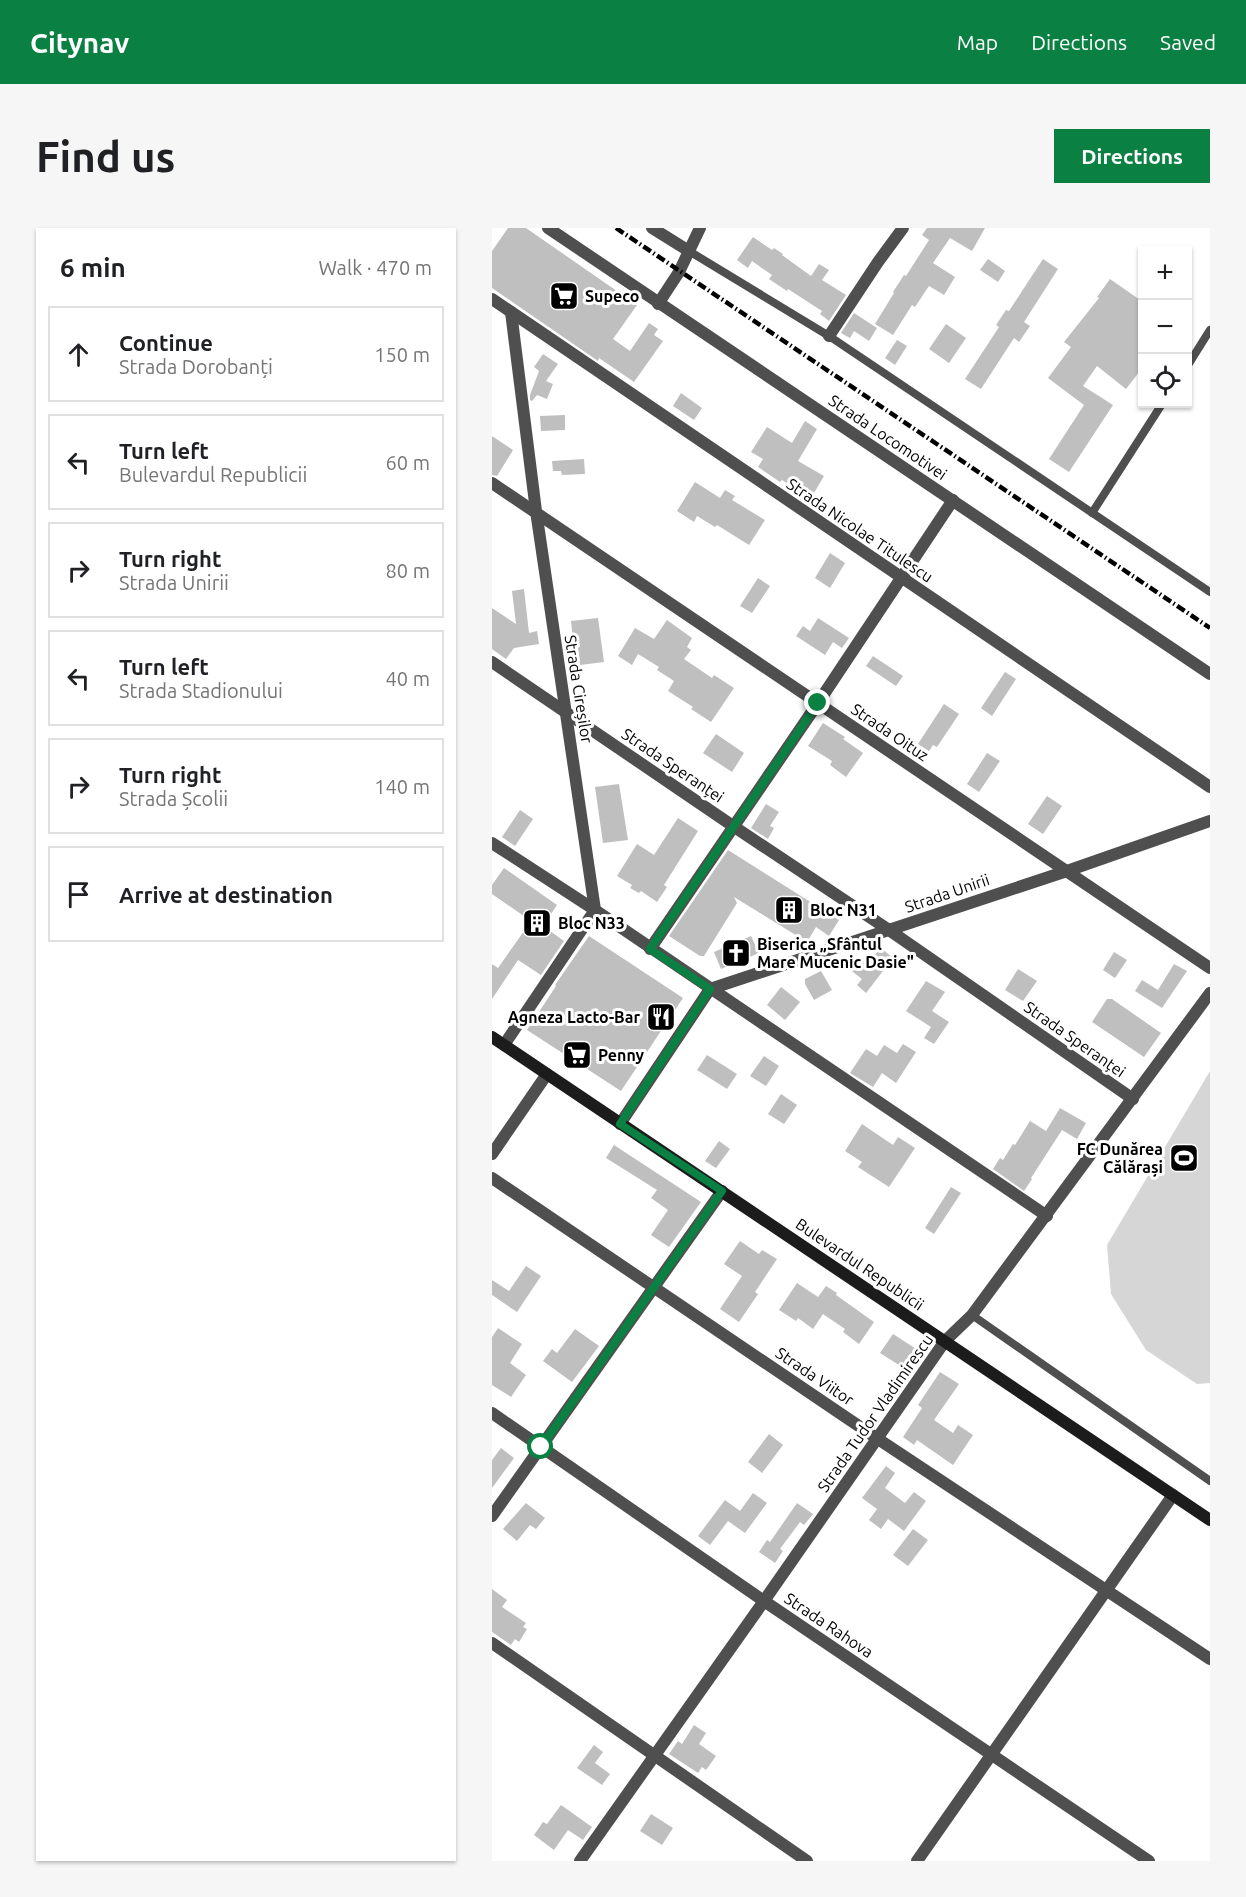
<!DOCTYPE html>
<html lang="en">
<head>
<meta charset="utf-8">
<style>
  :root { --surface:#fff; --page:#f6f6f6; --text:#202124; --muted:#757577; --line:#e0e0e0; --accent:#0b8043 }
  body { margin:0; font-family:Ubuntu,sans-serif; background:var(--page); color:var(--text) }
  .controls { position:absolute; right:18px; top:18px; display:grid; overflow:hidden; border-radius:0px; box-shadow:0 2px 4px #0004 }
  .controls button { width:54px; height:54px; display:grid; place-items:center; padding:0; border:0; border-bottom:2px solid var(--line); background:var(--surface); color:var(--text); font:30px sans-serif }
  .stop { position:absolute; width:18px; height:18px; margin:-14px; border:4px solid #0b8043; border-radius:50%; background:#fff }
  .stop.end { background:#0b8043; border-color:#fff; box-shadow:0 2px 6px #0008 }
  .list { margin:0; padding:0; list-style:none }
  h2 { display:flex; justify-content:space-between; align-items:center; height:78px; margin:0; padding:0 24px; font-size:26px }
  h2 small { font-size:20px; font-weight:400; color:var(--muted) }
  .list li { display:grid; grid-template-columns:39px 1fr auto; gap:18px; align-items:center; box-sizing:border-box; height:96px; margin:0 12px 12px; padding:0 12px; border:2px solid var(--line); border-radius:0px }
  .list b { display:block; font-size:22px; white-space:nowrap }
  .list p { margin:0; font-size:20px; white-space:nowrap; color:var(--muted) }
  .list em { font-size:20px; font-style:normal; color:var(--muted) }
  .icon { flex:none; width:33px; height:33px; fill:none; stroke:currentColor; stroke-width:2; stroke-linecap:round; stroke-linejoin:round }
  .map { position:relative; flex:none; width:718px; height:1633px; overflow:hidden; border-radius:0px }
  header { display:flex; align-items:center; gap:36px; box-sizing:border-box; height:84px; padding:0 30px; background:var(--accent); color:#fff }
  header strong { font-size:28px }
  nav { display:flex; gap:33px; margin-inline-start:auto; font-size:21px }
  .intro { display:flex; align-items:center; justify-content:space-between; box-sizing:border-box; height:144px; padding:0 36px }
  h1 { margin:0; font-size:42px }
  .button { padding:15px 27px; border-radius:0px; background:var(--accent); color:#fff; font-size:21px; font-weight:700 }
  main { display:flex; gap:36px; padding:0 36px }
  aside { flex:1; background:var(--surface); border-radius:0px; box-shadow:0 2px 4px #0004 }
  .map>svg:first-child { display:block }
</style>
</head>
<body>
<header>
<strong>Citynav</strong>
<nav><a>Map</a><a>Directions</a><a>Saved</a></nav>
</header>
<div class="intro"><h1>Find us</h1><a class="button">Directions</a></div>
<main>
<aside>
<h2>6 min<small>Walk · 470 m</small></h2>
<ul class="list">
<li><svg class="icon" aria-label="ahead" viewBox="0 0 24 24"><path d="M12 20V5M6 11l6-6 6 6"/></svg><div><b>Continue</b><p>Strada Dorobanți</p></div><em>150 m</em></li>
<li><svg class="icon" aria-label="left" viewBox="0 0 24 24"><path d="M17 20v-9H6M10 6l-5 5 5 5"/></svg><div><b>Turn left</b><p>Bulevardul Republicii</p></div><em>60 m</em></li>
<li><svg class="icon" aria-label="right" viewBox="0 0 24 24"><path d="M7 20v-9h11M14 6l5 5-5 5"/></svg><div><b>Turn right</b><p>Strada Unirii</p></div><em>80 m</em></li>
<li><svg class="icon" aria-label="left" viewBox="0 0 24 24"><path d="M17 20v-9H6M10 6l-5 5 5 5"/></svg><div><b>Turn left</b><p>Strada Stadionului</p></div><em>40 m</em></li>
<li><svg class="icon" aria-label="right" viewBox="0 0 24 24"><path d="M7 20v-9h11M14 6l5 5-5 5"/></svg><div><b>Turn right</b><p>Strada Școlii</p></div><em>140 m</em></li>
<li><svg class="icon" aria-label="arrive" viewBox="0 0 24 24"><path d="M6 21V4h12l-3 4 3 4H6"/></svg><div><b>Arrive at destination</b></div></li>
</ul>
</aside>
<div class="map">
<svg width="718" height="1633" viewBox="0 0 718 1633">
  <rect width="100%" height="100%" fill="#fff"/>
  <polygon fill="#d6d6d6" points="718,843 718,1155 705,1156 654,1122 619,1066 615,1017"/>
  <g fill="#bfbfbf">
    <polygon points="16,0 34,0 145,77 121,111 138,123 157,95 166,101 162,107 171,113 142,154 107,130 106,133 0,60 0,23"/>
    <polygon points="435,0 493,0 480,23 458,10 441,35 463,49 452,67 437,58 423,79 420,77 401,107 383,96 402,65 401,64 412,47 414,48 437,12 430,7"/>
    <polygon points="261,9 280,22 282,20 291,26 290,27 319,48 327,36 337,42 330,52 354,67 337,93 328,86 330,83 296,61 295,63 277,51 280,47 260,33 256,40 245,32"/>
    <polygon points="496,31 513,43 506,54 488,42"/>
    <polygon points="551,31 566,41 532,94 538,98 527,114 522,110 489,161 473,151 507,99 504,97 514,82 517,83"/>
    <polygon points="618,51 651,74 651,139 634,161 605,138 591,158 621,177 577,244 557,231 592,177 556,150 579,119 572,114 607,70 605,69"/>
    <polygon points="362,85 385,100 377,113 362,103 358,110 349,105"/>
    <polygon points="454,96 474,110 457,135 437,121"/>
    <polygon points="405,112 415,118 403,137 393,130"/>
    <polygon points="51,126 66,136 54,153 61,156 55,171 45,167 40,173 38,172 38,167 47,143 42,139"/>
    <polygon points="189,165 210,180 202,192 181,178"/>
    <polygon points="73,187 73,202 49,203 48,188"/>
    <polygon points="313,193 325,201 306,233 332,248 319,270 290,252 288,254 266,239 271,231 259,224 275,199 300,215"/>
    <polygon points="0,208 21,222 5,248 0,247"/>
    <polygon points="92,231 93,246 70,247 69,243 61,243 60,233"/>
    <polygon points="203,254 228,270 233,262 243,268 240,272 273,292 257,317 225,297 223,299 205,288 202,294 185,283"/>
    <polygon points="338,325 353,335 338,360 323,350"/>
    <polygon points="266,350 278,358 260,385 248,378"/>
    <polygon points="32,361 37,405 45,403 47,416 22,420 14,431 0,421 0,380 24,396 20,363"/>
    <polygon points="106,390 112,434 88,437 85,412 81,413 79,393"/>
    <polygon points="326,390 357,410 350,420 341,414 333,427 304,408 311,398 318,403"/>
    <polygon points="175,392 200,410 195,419 199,422 192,431 220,450 222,447 242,460 219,494 199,481 201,479 176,463 182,453 165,442 167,439 146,426 140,437 126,428 143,400 162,411"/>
    <polygon points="381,428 411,448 404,458 374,438"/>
    <polygon points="513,444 524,451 500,488 489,480"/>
    <polygon points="452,476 467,486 445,519 441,517 437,523 426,516"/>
    <polygon points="331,495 353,509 351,511 371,525 354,549 338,537 340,533 316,518"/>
    <polygon points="224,506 252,525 240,544 211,525"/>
    <polygon points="495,525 508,533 487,564 475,556"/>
    <polygon points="127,556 136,612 111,615 103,559"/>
    <polygon points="555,568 570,578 551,606 536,596"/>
    <polygon points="274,576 287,584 278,598 282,600 276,611 259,600"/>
    <polygon points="28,582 41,591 23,618 10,609"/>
    <polygon points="186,590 206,603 172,657 175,659 165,674 149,663 147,665 138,660 140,657 125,648 145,616 162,627"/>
    <polygon points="236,622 347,692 337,708 324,699 315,714 242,669 245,675 212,728 208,728 177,708"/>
    <polygon points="12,640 65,677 51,698 72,713 49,747 26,732 0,771 0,736 6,740 39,693 0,666 0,657"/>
    <polygon points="97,708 191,770 129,863 35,802 64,758 63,757"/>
    <polygon points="259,708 267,725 229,741 222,724"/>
    <polygon points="389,720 401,730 374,765 365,757 370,751 356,740 365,728 375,736"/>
    <polygon points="622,724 635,732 623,750 611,742"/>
    <polygon points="682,736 695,743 670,780 643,763 650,752 666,762"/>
    <polygon points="526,741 545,753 531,773 513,762"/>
    <polygon points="329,743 340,762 322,772 313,756 313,751"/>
    <polygon points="434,753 453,764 440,783 457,794 442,816 432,810 439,799 414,783"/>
    <polygon points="289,759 308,774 293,792 275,777"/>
    <polygon points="615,771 620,771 669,805 652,829 600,794"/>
    <polygon points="411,816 424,824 404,855 390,845 381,859 358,845 374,821 385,828 392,817 405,825"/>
    <polygon points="215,827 245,846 235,861 205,842"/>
    <polygon points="272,828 287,838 274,858 258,848"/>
    <polygon points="289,866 305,877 292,896 276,886"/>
    <polygon points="568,880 594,895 585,911 570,902 539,950 540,951 532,963 501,941 508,930 511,932 521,916 523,917 538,893 554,903"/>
    <polygon points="370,896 401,917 406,909 423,920 397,959 366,939 370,934 353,923"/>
    <polygon points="227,913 238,921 224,940 213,933"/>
    <polygon points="122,917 209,974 177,1019 159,1007 176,982 159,970 165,962 114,930"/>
    <polygon points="459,959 469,965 442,1006 433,1000"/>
    <polygon points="248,1013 267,1026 270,1022 285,1031 263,1064 266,1066 247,1094 228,1081 250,1048 232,1036"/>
    <polygon points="34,1038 49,1048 25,1084 0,1067 0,1052 17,1063"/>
    <polygon points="305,1055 326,1069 334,1058 345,1065 344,1067 382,1094 367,1116 351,1104 353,1101 331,1086 321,1101 306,1090 304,1093 287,1082"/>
    <polygon points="6,1100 30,1116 18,1135 34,1147 19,1169 0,1157 0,1109"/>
    <polygon points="83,1101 107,1118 80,1154 51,1133 60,1121 65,1125"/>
    <polygon points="401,1106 432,1126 424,1138 414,1132 410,1139 388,1125"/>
    <polygon points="448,1144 467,1156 442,1192 461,1205 466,1197 481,1207 461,1237 425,1212 422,1217 411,1209 430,1180 426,1177"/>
    <polygon points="277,1206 291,1217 270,1245 256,1234"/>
    <polygon points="9,1220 22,1230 0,1260 0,1232"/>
    <polygon points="394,1238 403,1245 393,1260 413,1275 422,1264 434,1273 412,1303 396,1291 389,1301 377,1292 385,1281 370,1270"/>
    <polygon points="261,1265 275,1275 253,1305 236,1293 218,1317 206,1308 233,1272 248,1283"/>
    <polygon points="34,1275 53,1290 44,1301 38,1297 25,1313 11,1301"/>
    <polygon points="305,1275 321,1286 312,1297 308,1294 288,1321 291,1323 283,1335 267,1324 275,1312 278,1314"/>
    <polygon points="421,1301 436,1312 416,1338 401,1327"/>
    <polygon points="0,1361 15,1372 10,1379 34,1395 31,1399 35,1401 27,1414 23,1411 19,1417 0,1404"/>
    <polygon points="202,1497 214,1505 207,1516 224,1528 214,1542 210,1539 206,1545 177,1526 186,1513 190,1516"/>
    <polygon points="102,1517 111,1524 103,1535 118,1546 110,1557 85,1540"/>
    <polygon points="69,1577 100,1599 91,1612 76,1602 62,1622 42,1607 51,1594 55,1596"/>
    <polygon points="159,1586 181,1600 170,1617 148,1603"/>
  </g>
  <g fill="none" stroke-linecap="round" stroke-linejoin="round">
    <g stroke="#4f4f4f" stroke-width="8">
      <polyline points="197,23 337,108 718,364"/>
      <polyline points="696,137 718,102"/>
      <polyline points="600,285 670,176"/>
      <polyline points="480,1087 718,1253"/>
    </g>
    <g stroke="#4f4f4f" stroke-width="12">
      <polyline points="56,0 718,446"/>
      <polyline points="160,0 197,23"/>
      <polyline points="0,71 718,559"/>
      <polyline points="166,76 187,44 208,0"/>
      <polyline points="337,108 386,34 411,0"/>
      <polyline points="0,255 718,740"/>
      <polyline points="0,434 241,598 397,702 641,871"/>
      <polyline points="0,615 103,682 555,988"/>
      <polyline points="158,721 326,475 461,272"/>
      <polyline points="12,817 103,682 44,283 19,84"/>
      <polyline points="128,896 218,761 575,643 718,593"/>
      <polyline points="0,926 55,846"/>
      <polyline points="0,950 386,1211 718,1431"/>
      <polyline points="0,1185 272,1373 657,1633"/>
      <polyline points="0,1288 230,963"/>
      <polyline points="0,1415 315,1633"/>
      <polyline points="88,1633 272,1373 453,1113 480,1087 718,765"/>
      <polyline points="425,1633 681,1267"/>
    </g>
    <polyline stroke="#1c1c1c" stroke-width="12" points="0,809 718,1292"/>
    <polyline stroke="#000" stroke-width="4.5" stroke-dasharray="9 3 1.5 3" stroke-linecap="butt" points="124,0 718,400"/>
  </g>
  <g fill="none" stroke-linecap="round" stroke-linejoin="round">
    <polyline stroke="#0b8043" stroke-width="8" points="49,1219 230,963 128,896 218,761 158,721 326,475"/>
  </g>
  <defs>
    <g id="supermarket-square" transform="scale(1.5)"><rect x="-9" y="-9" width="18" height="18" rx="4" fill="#000" stroke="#fff"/><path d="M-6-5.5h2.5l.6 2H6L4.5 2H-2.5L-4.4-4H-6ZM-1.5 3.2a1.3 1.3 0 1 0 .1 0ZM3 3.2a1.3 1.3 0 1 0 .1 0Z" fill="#fff"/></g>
    <g id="building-square" transform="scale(1.5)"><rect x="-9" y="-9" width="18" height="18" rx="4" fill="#000" stroke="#fff"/><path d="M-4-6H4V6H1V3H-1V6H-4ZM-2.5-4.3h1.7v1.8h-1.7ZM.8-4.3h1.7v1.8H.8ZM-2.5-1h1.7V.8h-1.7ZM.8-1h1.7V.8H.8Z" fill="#fff"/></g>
    <g id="church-square" transform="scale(1.5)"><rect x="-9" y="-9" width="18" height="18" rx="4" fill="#000" stroke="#fff"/><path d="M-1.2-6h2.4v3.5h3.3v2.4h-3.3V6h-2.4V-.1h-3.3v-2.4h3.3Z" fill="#fff"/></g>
    <g id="restaurant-square" transform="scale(1.5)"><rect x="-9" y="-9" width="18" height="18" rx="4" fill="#000" stroke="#fff"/><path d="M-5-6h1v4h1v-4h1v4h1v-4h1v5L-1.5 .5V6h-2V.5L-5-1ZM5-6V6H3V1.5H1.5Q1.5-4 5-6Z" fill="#fff"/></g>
    <g id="stadium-square" transform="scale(1.5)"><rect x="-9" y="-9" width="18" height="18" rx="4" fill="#000" stroke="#fff"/><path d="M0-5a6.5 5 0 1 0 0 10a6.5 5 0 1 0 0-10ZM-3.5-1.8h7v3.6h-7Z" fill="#fff"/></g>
  </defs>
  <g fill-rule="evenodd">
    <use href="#supermarket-square" x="72" y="68"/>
    <use href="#building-square" x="297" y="682"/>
    <use href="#building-square" x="45" y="695"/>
    <use href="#church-square" x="244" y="725"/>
    <use href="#restaurant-square" x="169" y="789"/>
    <use href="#supermarket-square" x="85" y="827"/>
    <use href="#stadium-square" x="692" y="930"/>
  </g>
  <g text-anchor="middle" stroke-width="6" stroke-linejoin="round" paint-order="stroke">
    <g font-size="16" font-weight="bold" fill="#000" stroke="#fff" text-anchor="start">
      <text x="93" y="74">Supeco</text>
      <text x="318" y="688">Bloc N31</text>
      <text x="66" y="701">Bloc N33</text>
      <text x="265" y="722">Biserica „Sfântul<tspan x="265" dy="18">Mare Mucenic Dasie"</tspan></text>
      <text x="148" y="795" text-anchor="end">Agneza Lacto-Bar</text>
      <text x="106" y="833">Penny</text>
      <text x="671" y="927" text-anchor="end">FC Dunărea<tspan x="671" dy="18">Călărași</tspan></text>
    </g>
    <g font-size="16" fill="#000" stroke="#fff">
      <text transform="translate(396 209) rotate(34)" y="6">Strada Locomotivei</text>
      <text transform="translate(368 302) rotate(34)" y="6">Strada Nicolae Titulescu</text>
      <text transform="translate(87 461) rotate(81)" y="6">Strada Cireșilor</text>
      <text transform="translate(398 504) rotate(34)" y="6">Strada Oituz</text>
      <text transform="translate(181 537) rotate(34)" y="6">Strada Speranței</text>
      <text transform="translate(455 665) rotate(-19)" y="6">Strada Unirii</text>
      <text transform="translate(583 811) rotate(35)" y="6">Strada Speranței</text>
      <text transform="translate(368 1036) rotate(34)" y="6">Bulevardul Republicii</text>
      <text transform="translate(323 1148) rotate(34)" y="6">Strada Viitor</text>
      <text transform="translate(383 1185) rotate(-55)" y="6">Strada Tudor Vladimirescu</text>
      <text transform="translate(337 1397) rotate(34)" y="6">Strada Rahova</text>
    </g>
  </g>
</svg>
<div class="controls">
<button>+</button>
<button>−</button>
<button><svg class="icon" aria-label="locate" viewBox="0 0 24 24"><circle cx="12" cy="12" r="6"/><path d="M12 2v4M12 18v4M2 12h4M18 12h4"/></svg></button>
</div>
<div class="stop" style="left:49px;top:1219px"></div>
<div class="stop end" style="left:326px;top:475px"></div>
</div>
</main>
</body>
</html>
